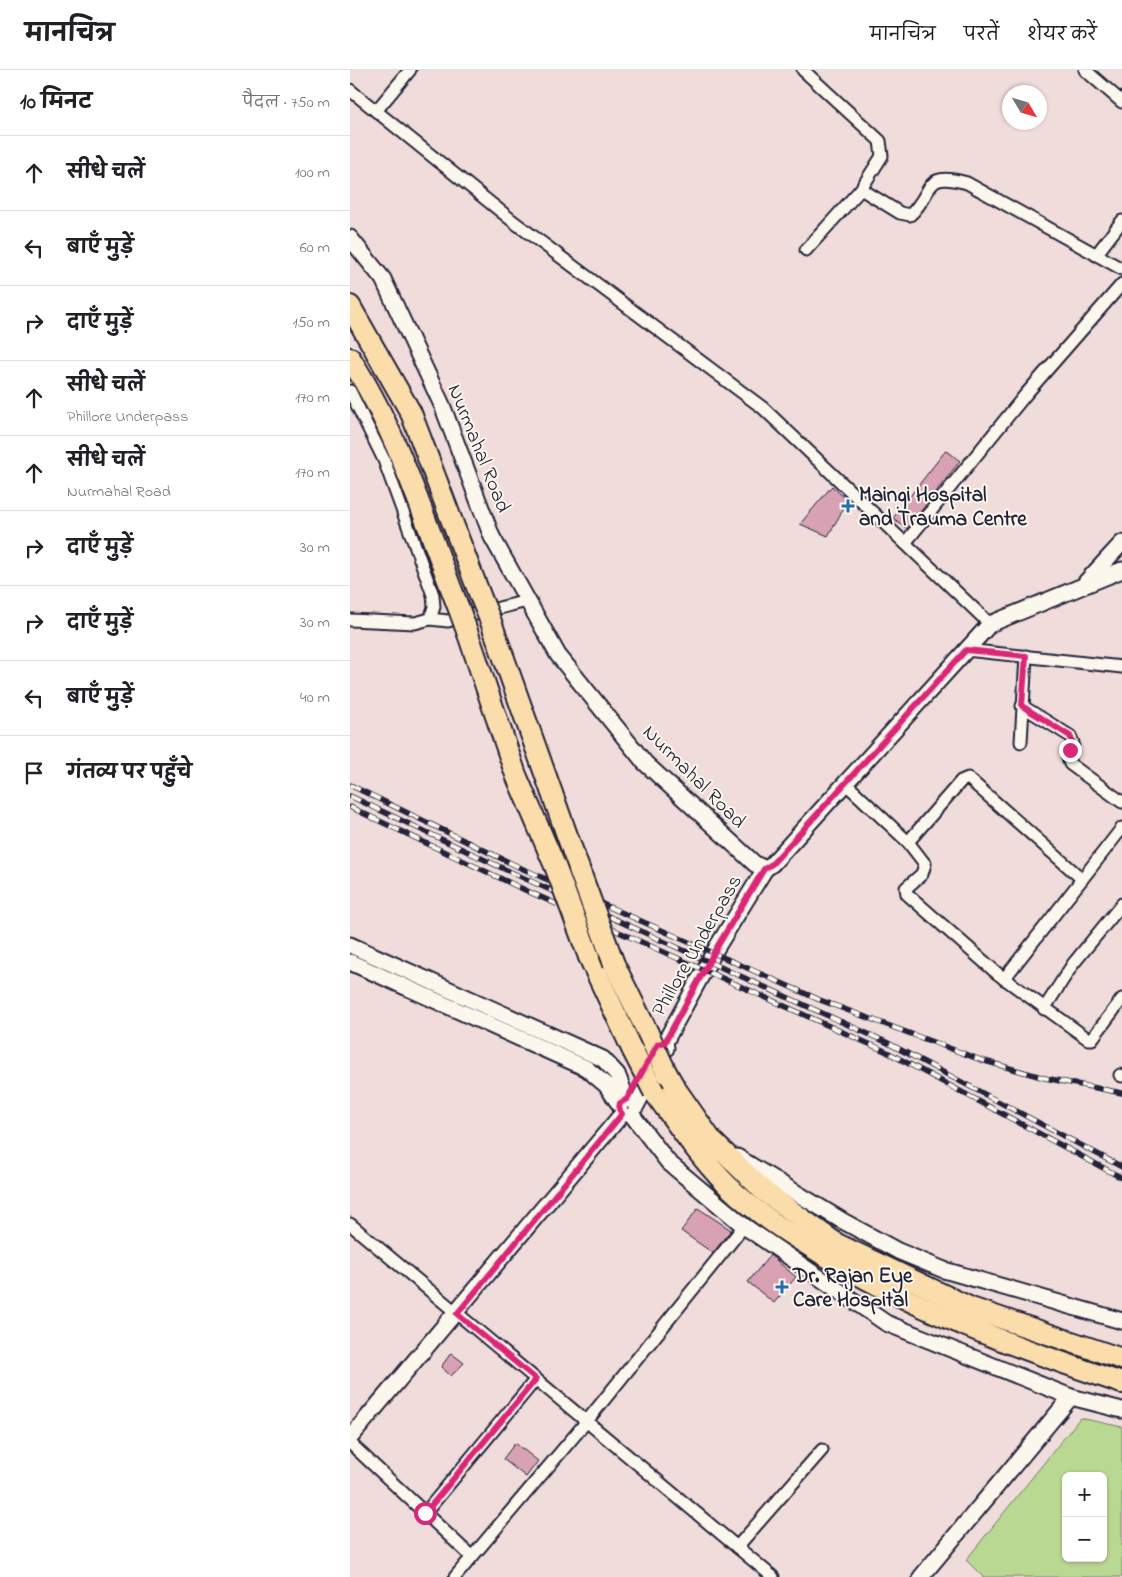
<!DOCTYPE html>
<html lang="hi">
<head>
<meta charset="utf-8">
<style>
  :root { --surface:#fff; --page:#f6f6f6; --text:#202124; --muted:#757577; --line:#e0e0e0 }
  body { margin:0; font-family:"Indie Flower","Playpen Sans Deva",sans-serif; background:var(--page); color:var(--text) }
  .controls { position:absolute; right:15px; bottom:15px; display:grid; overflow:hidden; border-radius:8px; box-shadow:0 1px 4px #0004 }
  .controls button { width:45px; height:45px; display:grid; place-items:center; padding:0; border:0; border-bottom:1px solid var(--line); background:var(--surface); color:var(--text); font:25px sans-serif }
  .compass { position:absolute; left:652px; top:15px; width:45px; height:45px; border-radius:50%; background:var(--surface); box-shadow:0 1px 4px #0004; rotate:128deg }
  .stop { position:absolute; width:15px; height:15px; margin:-11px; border:4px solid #db2777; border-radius:50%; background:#fff }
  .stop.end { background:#db2777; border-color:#fff; box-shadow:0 1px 5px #0008 }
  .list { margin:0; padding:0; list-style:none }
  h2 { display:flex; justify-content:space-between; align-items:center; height:65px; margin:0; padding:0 20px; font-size:21px }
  h2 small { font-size:16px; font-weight:400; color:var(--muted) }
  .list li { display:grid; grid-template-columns:32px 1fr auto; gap:15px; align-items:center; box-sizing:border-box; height:75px; padding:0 20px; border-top:1px solid var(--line) }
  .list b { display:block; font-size:19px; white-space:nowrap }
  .list p { margin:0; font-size:16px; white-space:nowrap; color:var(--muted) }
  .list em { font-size:16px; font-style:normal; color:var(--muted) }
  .icon { flex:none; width:28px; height:28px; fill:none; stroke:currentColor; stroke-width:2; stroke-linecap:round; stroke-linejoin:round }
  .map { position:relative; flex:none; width:772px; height:1507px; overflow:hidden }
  header { display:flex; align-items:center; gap:30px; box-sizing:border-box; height:70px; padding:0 25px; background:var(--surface); border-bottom:1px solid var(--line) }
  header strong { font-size:24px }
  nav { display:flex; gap:28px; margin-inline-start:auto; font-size:18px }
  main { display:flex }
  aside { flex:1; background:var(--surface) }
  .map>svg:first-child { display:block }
</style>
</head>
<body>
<header>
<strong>मानचित्र</strong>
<nav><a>मानचित्र</a><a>परतें</a><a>शेयर करें</a></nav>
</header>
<main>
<aside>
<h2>10 मिनट<small>पैदल · 750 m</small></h2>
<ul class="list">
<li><svg class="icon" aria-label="ahead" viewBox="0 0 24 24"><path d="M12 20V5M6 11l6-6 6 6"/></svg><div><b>सीधे चलें</b></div><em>100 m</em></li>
<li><svg class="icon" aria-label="left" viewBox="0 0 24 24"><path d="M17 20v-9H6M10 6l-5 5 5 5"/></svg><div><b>बाएँ मुड़ें</b></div><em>60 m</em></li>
<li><svg class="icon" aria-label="right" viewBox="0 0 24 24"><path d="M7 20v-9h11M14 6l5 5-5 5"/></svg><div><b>दाएँ मुड़ें</b></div><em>150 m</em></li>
<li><svg class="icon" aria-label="ahead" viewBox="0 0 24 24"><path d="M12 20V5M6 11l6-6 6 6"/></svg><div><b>सीधे चलें</b><p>Phillore Underpass</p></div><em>170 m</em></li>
<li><svg class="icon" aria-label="ahead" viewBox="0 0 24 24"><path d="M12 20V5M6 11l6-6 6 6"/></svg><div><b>सीधे चलें</b><p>Nurmahal Road</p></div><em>170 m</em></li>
<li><svg class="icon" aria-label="right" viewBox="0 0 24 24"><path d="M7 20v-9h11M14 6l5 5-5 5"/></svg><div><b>दाएँ मुड़ें</b></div><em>30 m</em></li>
<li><svg class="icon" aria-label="right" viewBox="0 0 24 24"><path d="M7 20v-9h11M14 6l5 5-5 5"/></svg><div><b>दाएँ मुड़ें</b></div><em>30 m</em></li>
<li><svg class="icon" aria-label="left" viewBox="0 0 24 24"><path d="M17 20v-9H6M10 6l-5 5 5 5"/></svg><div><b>बाएँ मुड़ें</b></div><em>40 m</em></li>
<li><svg class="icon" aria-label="arrive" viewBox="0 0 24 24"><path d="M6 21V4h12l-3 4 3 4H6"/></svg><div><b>गंतव्य पर पहुँचे</b></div></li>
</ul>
</aside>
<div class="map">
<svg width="772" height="1507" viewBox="0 0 772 1507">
  <rect width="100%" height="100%" fill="#f0dddb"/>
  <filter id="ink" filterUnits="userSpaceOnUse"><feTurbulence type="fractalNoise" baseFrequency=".02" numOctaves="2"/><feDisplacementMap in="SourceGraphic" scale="10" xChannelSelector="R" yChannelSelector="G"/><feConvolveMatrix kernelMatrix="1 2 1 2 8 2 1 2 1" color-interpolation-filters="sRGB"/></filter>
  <g filter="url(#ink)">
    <path fill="#b9d891" stroke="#6e7d66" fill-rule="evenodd" d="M730 1348 772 1357V1507H633L616 1490ZM716 1406H753V1488H716Z"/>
    <g fill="#d8a1b4" stroke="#22223b">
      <polygon points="596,380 610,391 557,459 543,448"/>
      <polygon points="482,416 498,431 478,466 450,454"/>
      <polygon points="348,1138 381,1160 363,1183 331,1161"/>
      <polygon points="420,1185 446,1207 424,1233 398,1212"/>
      <polygon points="101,1283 114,1293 101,1306 91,1297"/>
      <polygon points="165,1373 188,1391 176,1407 153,1389"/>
    </g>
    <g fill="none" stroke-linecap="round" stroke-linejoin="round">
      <g stroke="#22223b" stroke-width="15">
        <g id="street">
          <polyline points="453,0 530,71 532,86 511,119 456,180"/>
          <polyline points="735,0 772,32"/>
          <polyline points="0,20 164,152 413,338 640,554"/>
          <polyline points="26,41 60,0"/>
          <path d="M511 119 550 143 560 145C585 122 572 100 617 113L772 199"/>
          <polyline points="746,185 772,151"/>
          <polyline points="0,321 34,390 83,525 84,537 80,549 65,553 0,550"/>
          <polyline points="555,473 676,324 772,214"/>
          <polyline points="80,549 98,551 177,531"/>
          <polyline points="616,580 772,597"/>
          <polyline points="672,636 720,666 723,673 718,688 720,694 772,732"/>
          <polyline points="671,672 676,586"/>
          <polyline points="495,713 558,772 575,794 572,804 556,818 557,824 648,904 738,969 742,969 772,929"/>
          <polyline points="558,772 611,711 618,708 732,809"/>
          <polyline points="654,909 772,758"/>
          <polyline points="694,939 723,894 772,834"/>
          <polyline points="770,1005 772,1006"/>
          <polyline points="0,1154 423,1507"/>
          <polyline points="0,1373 122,1487"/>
          <polyline points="75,1443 186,1309"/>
          <polyline points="387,1477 472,1380"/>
          <polyline points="105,1507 237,1351 394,1156"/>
        </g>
      </g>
      <g stroke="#22223b" stroke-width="19">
        <g id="secondary">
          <polyline points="0,168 33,209 92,335 142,467 208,585 295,693 405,794 415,799 422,794 640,554 772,500"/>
          <polyline points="736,512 772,473"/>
          <polyline points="0,875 253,989 267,1004 277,1030"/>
          <polyline points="0,892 236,998 256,1015 270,1035"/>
          <polyline points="286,1036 316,978 315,972 367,877 415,799"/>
          <polyline points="282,1045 318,1092 394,1156 536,1253 721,1327 772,1340"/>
          <polyline points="387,1087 491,1150 548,1181 594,1200 772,1251"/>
          <polyline points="0,1368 272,1044"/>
          <polyline points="571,1507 721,1327"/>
        </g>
      </g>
      <g stroke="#22223b" stroke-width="24">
        <g id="highway">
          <polyline points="0,236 61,343 131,528"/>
          <path d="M0 288C49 364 76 455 109 539"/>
          <polyline points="141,552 229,799"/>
          <polyline points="118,564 166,705 205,796"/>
          <polyline points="239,887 283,981"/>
          <polyline points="264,894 297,961"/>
          <polyline points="317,1004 325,1018 362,1071 415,1122 487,1174 621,1238 772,1289"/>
          <path d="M304 1022C328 1055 350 1088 379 1117 407 1144 441 1165 474 1185 569 1242 667 1278 772 1313"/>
        </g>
      </g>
      <use href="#street" stroke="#fbf7ec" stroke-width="11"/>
      <use href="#secondary" stroke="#fbf7ec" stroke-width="15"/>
      <use href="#highway" stroke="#fbddab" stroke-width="20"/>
      <g stroke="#22223b" stroke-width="5.5">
        <g id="rail">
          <polyline points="0,715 171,798 470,930 631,990 695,1008 772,1023"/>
          <polyline points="0,726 165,804 536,972 772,1097"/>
          <polyline points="0,737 175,820 535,981 772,1108"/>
        </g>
      </g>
      <use href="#rail" stroke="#fbf7ec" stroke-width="4" stroke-dasharray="11" stroke-linecap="butt"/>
      <g stroke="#22223b" stroke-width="24" stroke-linecap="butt">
        <g id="highway-bridge">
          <polyline points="131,528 141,552"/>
          <polyline points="109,539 118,564"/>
          <polyline points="205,796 239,887"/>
          <polyline points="229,799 264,894"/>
          <polyline points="297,961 317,1004"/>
          <polyline points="283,981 304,1022"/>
        </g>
      </g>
      <use href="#highway-bridge" stroke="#fbddab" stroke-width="20"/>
    </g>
  </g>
  <g fill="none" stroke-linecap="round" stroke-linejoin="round" filter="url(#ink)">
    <polyline stroke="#db2777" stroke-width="6" points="75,1443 186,1309 107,1244 272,1044 269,1039 270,1033 277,1029 308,974 315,972 367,877 414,799 422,794 616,580 676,586 672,636 720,666 723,673 720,680"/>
  </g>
  <g fill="#1f6fb2" stroke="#fbf7ec" stroke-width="2">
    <path d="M495.5 428.5h5v5h5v5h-5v5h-5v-5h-5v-5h5z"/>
    <path d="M429.5 1209.5h5v5h5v5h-5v5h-5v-5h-5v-5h5z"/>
  </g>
  <g text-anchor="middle" stroke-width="4" stroke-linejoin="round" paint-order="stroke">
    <g font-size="21" fill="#22223b" stroke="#fbf7ec">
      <text transform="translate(130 378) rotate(68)" y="7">Nurmahal Road</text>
      <text transform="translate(345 706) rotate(45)" y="7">Nurmahal Road</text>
      <text transform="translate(346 875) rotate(-60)" y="7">Phillore Underpass</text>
    </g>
    <g font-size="21" font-weight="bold" fill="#22223b" stroke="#fbf7ec" text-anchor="start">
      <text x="509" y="431">Maingi Hospital<tspan x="509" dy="24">and Trauma Centre</tspan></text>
      <text x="443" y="1212">Dr. Rajan Eye<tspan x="443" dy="24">Care Hospital</tspan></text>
    </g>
  </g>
</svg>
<div class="controls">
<button>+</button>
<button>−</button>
</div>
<svg class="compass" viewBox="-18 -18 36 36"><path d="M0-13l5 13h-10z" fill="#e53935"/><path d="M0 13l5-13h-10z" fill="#757577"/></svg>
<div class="stop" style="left:75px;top:1443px"></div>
<div class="stop end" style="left:720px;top:680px"></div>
</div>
</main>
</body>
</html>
